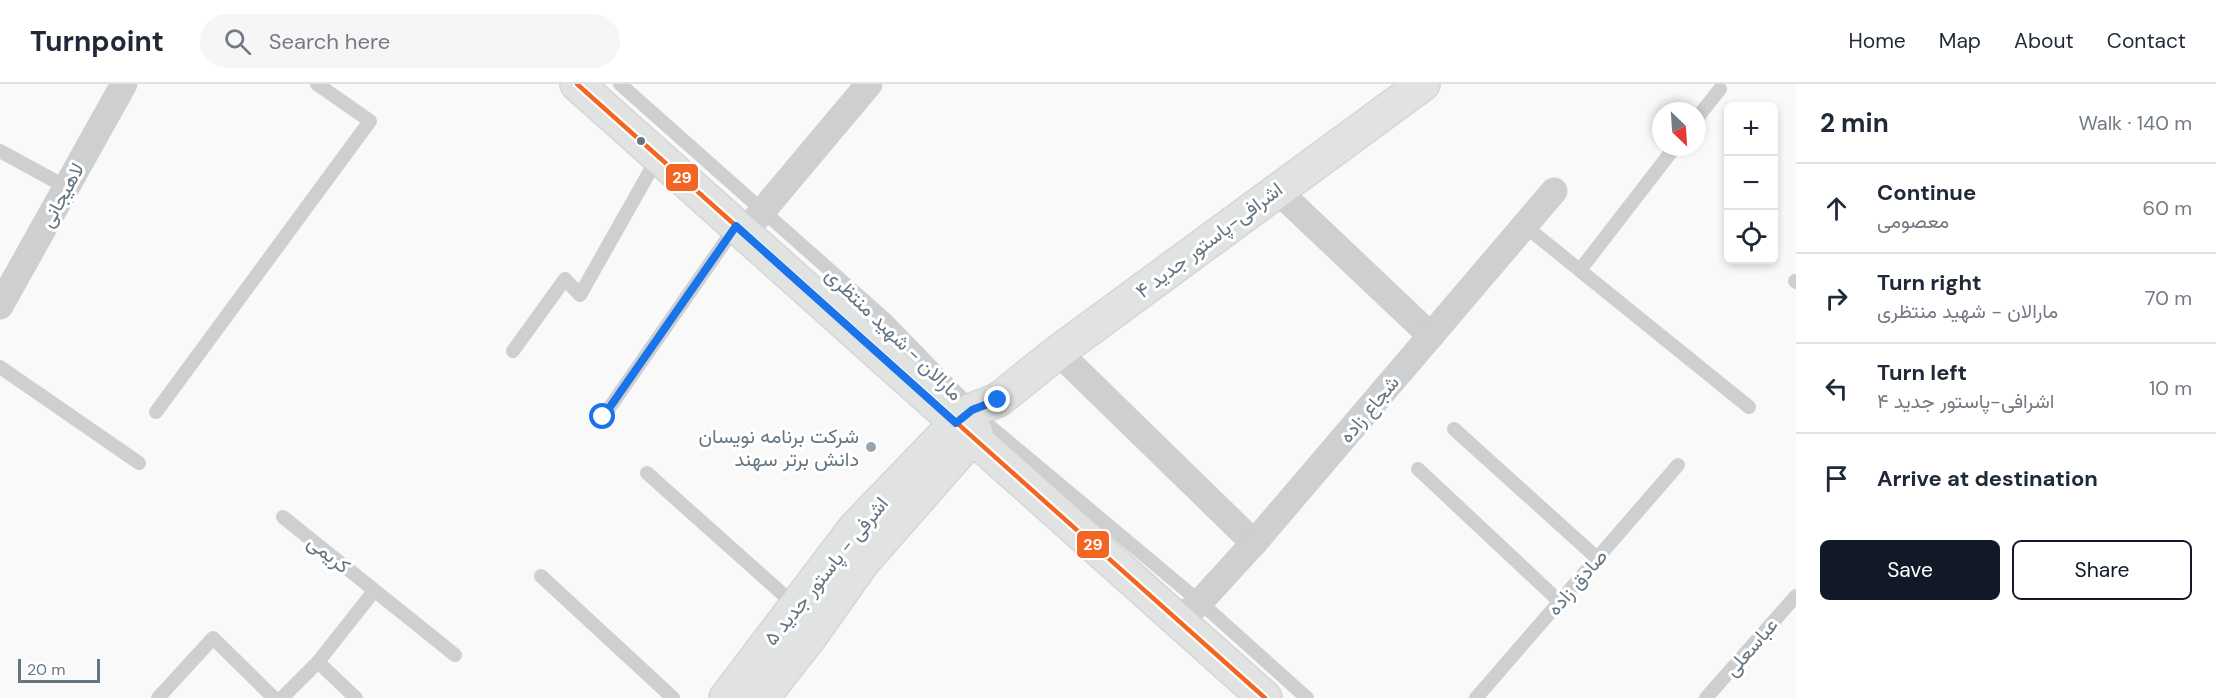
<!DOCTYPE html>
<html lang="en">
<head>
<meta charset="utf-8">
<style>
  :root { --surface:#fff; --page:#f6f6f7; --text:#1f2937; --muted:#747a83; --line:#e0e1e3; --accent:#111827 }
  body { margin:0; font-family:"DM Sans",Vazirmatn,sans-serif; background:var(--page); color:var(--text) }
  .controls { position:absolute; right:18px; top:18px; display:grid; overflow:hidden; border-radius:9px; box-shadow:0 3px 9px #0003 }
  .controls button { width:54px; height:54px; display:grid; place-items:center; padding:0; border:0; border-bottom:2px solid var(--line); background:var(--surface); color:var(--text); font:30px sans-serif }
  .compass { position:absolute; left:1652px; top:18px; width:54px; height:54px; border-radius:50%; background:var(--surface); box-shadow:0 3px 9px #0003; rotate:155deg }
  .scale { position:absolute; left:18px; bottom:15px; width:82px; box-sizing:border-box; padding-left:6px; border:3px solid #657683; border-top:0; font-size:16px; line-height:21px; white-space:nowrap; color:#657683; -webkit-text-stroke:4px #fff; paint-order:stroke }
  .stop { position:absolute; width:18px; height:18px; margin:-14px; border:4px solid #1a73e8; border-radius:50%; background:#fff }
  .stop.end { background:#1a73e8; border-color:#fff; box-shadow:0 2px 6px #0008 }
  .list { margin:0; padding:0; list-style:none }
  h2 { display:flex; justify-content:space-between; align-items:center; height:78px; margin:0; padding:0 24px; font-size:26px }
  h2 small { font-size:20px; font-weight:400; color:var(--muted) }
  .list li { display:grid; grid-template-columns:39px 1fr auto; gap:18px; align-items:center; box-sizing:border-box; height:90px; padding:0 24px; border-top:2px solid var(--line) }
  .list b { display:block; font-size:22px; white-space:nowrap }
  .list p { margin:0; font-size:20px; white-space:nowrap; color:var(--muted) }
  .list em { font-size:20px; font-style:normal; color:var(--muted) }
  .actions { display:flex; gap:12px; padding:18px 24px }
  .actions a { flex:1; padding:14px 0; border:2px solid var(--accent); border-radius:9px; text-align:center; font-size:21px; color:var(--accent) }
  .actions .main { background:var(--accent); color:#fff }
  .icon { flex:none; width:33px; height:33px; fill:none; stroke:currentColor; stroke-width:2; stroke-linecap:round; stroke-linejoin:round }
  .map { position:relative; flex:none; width:1796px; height:614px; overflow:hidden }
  header { display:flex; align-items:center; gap:36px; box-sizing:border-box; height:84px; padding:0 30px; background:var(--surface); border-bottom:2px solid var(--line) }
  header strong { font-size:28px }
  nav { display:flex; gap:33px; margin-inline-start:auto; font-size:21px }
  .search { width:420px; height:54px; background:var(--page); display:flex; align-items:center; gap:15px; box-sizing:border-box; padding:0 21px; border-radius:33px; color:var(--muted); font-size:22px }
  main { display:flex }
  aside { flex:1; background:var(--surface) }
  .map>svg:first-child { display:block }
</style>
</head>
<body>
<header>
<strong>Turnpoint</strong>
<div class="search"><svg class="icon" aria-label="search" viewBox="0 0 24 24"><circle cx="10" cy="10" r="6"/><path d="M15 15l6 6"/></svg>Search here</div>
<nav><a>Home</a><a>Map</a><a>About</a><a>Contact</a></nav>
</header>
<main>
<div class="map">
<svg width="1796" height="614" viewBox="0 0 1796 614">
  <rect width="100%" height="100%" fill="#f9f9f9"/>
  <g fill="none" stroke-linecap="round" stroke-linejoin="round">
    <g stroke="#d5d6d7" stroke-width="36">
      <g id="primary">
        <polyline points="577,0 1265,614"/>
        <polyline points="726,614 855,444 956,339 972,326 998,316 1058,268 1423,0"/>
        <polyline points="762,614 809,554 863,478 976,349"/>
      </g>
    </g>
    <g stroke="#cecfd0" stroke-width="14">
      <polyline points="620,0 886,236 986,339 1200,518 1307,614"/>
      <polyline points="1697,34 1720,5"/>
      <polyline points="0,67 66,103"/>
      <polyline points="1525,142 1749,323"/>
      <polyline points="1580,186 1675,63"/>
      <polyline points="1795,197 1796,198"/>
      <polyline points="513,267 565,195 580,211 658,73"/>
      <polyline points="0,283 139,379"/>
      <polyline points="156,328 370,37 317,0"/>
      <polyline points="603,333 736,142"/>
      <polyline points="1454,345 1597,474"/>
      <polyline points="1418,385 1560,518"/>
      <polyline points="647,389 796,522"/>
      <polyline points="283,433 455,571"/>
      <polyline points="541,492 673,614"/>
      <polyline points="318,578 356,614"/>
      <polyline points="158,614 213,554 274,614"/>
      <polyline points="282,614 318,578 374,507"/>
      <polyline points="1476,614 1678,381"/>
      <polyline points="1706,614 1796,512"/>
    </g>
    <g stroke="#cecfd0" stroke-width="27">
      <polyline points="1277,106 1431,252"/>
      <polyline points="744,149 869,0"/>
      <polyline points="0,222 124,0"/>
      <polyline points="1058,268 1254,459"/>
      <polyline points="1178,537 1200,518 1254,459 1554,107"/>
    </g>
    <use href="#primary" stroke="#e1e2e2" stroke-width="33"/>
    <g stroke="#fff" stroke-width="9">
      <polyline id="bus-1" points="577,0 1265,614"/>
    </g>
    <use href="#bus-1" stroke="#f26522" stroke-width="4.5"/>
  </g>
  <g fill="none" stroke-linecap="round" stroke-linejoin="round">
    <polyline stroke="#1a73e8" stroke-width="8" points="603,333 736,142 956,339 972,326 998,316"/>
  </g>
  <circle fill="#657683" stroke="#fff" stroke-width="2" cx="641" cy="57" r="5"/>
  <circle fill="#99a4ac" stroke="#fff" stroke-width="2" cx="871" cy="363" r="6"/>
  <g text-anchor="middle" stroke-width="6" stroke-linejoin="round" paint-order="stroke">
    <g font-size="20" fill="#657683" stroke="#fff">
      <text transform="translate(62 111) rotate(-61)" y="7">لاهیجانی</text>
      <text transform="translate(1209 156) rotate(-37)" y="7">اشرافی-پاستور جدید ۴</text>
      <text transform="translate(894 250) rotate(44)" y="7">مارالان - شهید منتظری</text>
      <text transform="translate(1369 325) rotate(-50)" y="7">شجاع زاده</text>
      <text transform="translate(329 470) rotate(39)" y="7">کریمی</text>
      <text transform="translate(826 487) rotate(-51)" y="7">اشرفی - پاستور جدید ۵</text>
      <text transform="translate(1577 498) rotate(-49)" y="7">صادق زاده</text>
      <text transform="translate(1751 563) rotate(-49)" y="7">عباسعلی</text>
    </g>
    <g font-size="20" fill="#657683" stroke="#fff" text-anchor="end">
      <text x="859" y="359">شرکت برنامه نویسان<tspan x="859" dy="23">دانش برتر سهند</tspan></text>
    </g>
  </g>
  <g stroke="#fff" stroke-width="2">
    <rect x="665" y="79" width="34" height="29" rx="6" fill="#f26522"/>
    <rect x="1076" y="446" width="34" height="29" rx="6" fill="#f26522"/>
  </g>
  <g font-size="16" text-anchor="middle" font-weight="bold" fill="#fff">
    <text x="682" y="99">29</text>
    <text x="1093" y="466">29</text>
  </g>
</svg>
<div class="controls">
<button>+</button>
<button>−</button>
<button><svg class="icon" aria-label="locate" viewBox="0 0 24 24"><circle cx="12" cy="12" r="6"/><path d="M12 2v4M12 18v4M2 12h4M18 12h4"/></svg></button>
</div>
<svg class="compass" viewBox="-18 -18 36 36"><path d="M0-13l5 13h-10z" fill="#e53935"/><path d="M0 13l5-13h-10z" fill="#747a83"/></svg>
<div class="scale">20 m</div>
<div class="stop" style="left:603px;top:333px"></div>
<div class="stop end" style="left:998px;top:316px"></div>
</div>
<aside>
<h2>2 min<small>Walk · 140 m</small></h2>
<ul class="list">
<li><svg class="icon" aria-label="ahead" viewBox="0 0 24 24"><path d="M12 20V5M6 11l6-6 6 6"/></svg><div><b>Continue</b><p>معصومی</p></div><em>60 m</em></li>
<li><svg class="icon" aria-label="right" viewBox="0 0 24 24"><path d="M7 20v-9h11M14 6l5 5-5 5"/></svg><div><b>Turn right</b><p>مارالان - شهید منتظری</p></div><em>70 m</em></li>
<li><svg class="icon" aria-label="left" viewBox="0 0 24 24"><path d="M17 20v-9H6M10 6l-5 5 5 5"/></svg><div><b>Turn left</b><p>اشرافی-پاستور جدید ۴</p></div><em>10 m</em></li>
<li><svg class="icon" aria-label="arrive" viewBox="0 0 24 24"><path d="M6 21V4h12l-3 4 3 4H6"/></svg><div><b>Arrive at destination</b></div></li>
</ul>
<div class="actions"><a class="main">Save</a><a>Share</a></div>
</aside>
</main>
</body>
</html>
